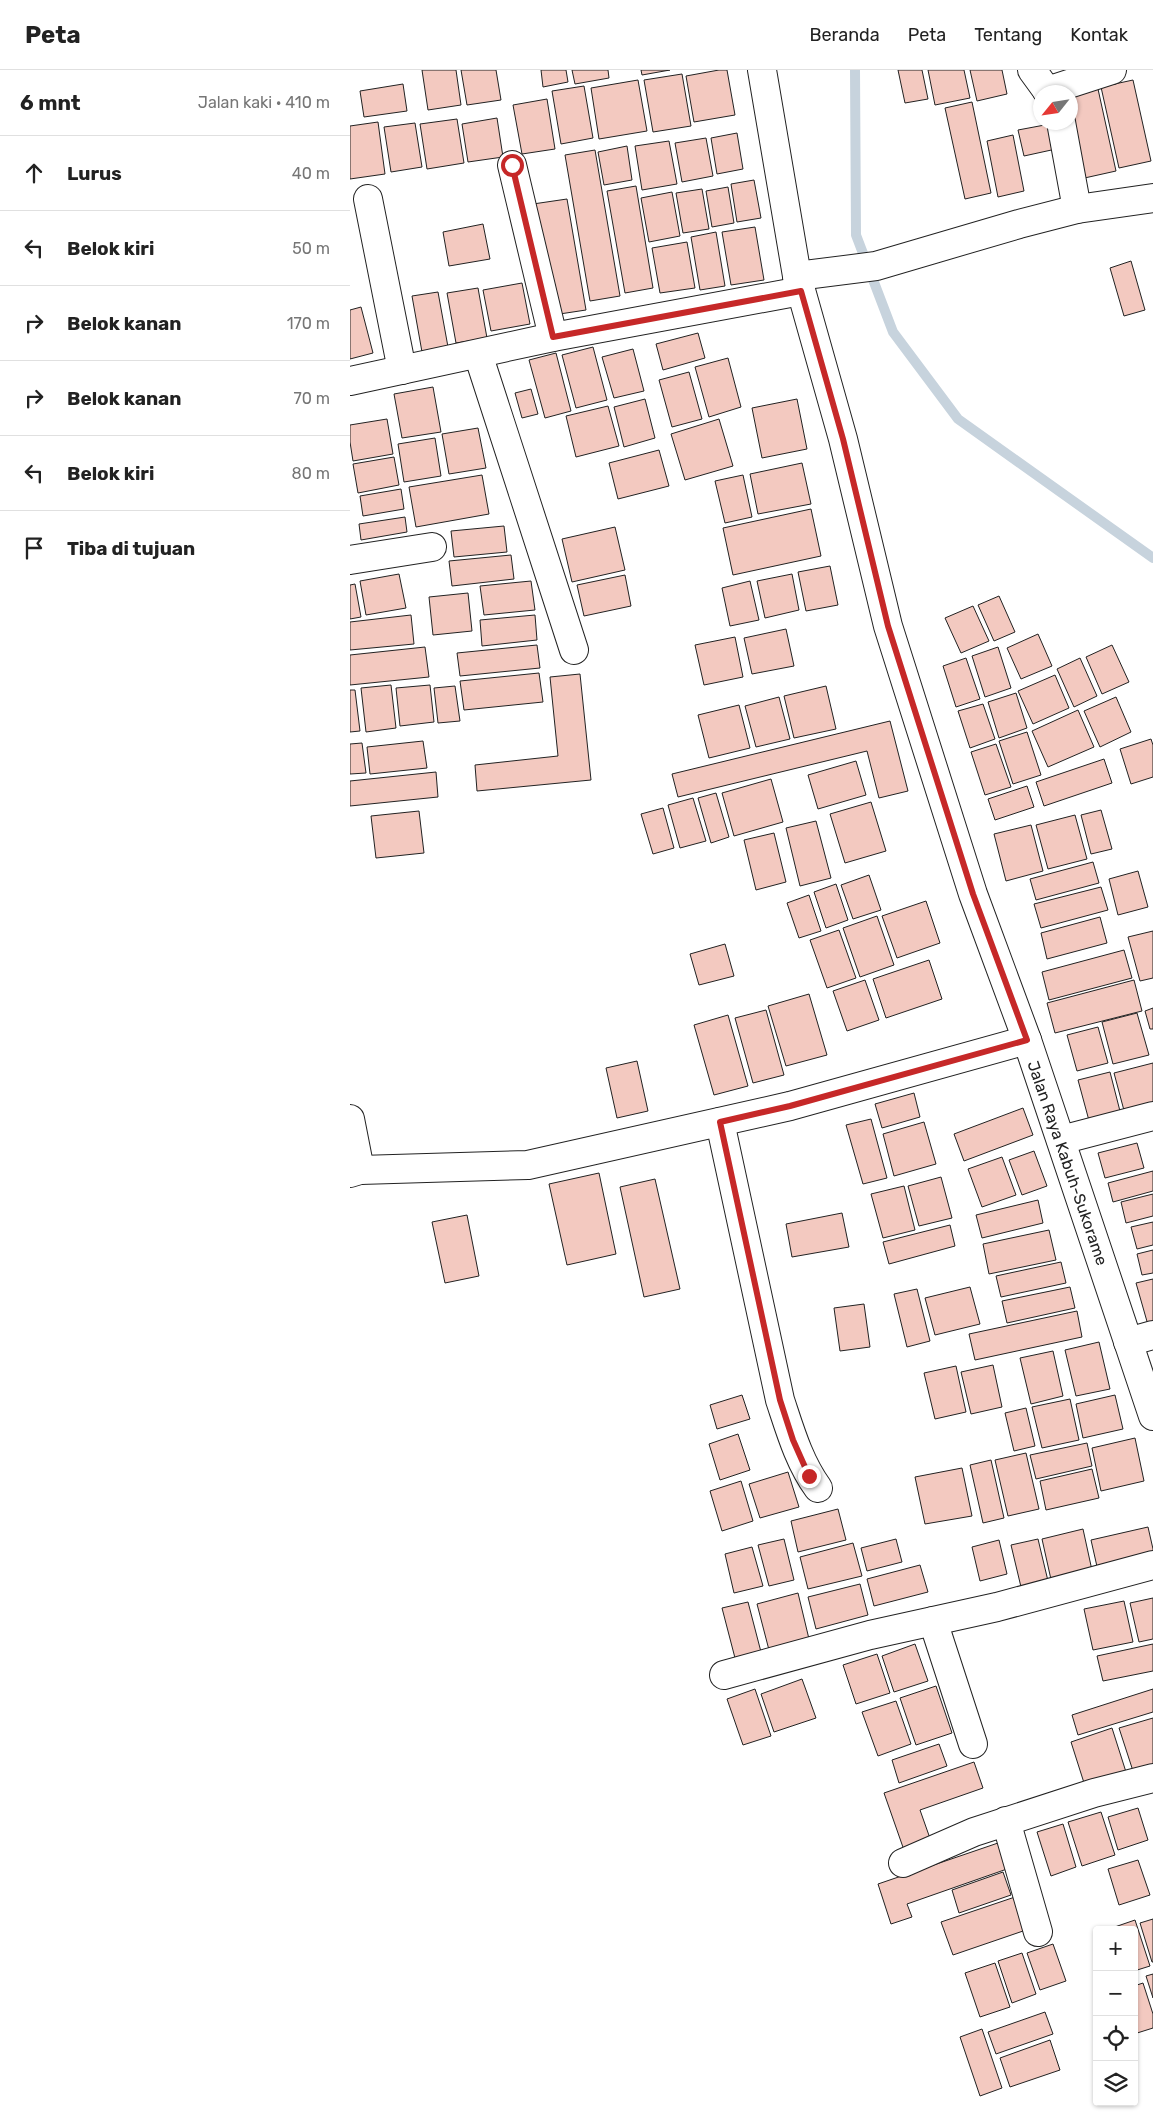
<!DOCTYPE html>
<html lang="id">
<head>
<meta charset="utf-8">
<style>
  :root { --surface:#fff; --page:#f6f6f6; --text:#222; --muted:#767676; --line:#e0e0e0 }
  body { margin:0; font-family:Rubik,sans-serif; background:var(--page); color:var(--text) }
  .controls { position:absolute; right:15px; bottom:15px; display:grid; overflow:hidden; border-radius:5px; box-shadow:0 1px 4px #0004 }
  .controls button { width:45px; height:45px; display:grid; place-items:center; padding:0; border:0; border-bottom:1px solid var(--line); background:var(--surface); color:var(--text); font:25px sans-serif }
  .compass { position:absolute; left:683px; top:15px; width:45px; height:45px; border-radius:50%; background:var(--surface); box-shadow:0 1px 4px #0004; rotate:240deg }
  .stop { position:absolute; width:15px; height:15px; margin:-11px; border:4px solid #c62828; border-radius:50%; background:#fff }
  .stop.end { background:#c62828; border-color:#fff; box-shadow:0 1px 5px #0008 }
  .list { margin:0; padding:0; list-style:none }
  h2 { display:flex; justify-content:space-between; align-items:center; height:65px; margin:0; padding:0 20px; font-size:21px }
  h2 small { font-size:16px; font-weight:400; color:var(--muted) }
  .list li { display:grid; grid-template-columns:32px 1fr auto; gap:15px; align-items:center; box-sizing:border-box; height:75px; padding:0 20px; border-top:1px solid var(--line) }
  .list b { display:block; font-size:19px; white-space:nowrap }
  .list em { font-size:16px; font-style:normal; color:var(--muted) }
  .icon { flex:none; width:28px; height:28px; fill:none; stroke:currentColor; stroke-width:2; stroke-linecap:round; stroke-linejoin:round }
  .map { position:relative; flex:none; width:803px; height:2051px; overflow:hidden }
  header { display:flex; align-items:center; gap:30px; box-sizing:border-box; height:70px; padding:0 25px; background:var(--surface); border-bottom:1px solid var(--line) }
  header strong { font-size:24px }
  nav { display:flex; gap:28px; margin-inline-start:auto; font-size:18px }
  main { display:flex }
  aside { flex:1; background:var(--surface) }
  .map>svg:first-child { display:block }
</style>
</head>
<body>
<header>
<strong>Peta</strong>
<nav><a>Beranda</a><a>Peta</a><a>Tentang</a><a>Kontak</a></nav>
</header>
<main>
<aside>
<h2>6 mnt<small>Jalan kaki · 410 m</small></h2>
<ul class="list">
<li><svg class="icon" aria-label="ahead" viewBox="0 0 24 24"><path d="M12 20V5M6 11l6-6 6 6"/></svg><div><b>Lurus</b></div><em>40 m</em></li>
<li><svg class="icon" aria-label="left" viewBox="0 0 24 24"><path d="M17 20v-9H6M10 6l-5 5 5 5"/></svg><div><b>Belok kiri</b></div><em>50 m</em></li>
<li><svg class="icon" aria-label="right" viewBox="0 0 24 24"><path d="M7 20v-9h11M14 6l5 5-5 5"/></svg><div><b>Belok kanan</b></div><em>170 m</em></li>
<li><svg class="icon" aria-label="right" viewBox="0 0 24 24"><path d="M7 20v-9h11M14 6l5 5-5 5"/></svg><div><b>Belok kanan</b></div><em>70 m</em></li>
<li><svg class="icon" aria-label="left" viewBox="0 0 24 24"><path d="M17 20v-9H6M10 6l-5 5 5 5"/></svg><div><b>Belok kiri</b></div><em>80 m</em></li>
<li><svg class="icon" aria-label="arrive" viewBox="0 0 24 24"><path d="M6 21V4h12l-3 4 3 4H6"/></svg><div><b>Tiba di tujuan</b></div></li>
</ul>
</aside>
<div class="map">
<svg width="803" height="2051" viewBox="0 0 803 2051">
  <rect width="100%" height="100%" fill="#fff"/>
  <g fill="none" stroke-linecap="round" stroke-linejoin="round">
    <polyline stroke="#c7d3dd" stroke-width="10" points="505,0 506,165 543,262 608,349 803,488"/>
  </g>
  <g fill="#f3c9c0" stroke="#222">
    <polygon points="72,0 106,0 111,35 78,40"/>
    <polygon points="111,0 146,0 151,30 117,35"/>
    <polygon points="191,0 216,0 218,12 193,17"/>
    <polygon points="222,0 258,0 259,8 225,14"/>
    <polygon points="291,0 320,0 292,5"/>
    <polygon points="369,0 377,0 385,45 344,52 336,6"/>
    <polygon points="548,0 572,0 578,29 555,33"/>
    <polygon points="578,0 614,0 620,28 585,35"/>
    <polygon points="620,0 652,0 657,24 627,31"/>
    <polygon points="332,4 341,56 303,62 294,10"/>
    <polygon points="288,10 297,61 249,69 241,18"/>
    <polygon points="783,10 801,91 769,98 751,17"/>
    <polygon points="53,14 57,41 14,47 10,21"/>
    <polygon points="234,16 243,68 211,74 202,21"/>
    <polygon points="748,19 766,101 730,109 720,52 720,25"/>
    <polygon points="197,29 205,79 172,84 163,35"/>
    <polygon points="622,32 641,123 615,129 595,38"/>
    <polygon points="147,48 153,87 118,92 112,54"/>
    <polygon points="107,49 114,93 77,99 70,54"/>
    <polygon points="28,52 35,104 0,109 0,56"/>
    <polygon points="65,53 72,97 41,102 34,57"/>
    <polygon points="700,54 706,79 674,86 668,60"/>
    <polygon points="387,63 393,99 367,104 361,68"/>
    <polygon points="663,65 674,121 648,127 637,71"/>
    <polygon points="356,68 363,106 332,112 325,73"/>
    <polygon points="319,71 327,114 292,120 285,76"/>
    <polygon points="277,76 282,110 254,115 248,82"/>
    <polygon points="245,80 270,226 240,231 215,85"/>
    <polygon points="404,110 411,148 387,152 381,114"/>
    <polygon points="286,116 303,218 275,223 257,121"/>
    <polygon points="378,117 384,153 362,157 356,121"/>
    <polygon points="352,119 359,159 333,163 326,123"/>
    <polygon points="322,122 330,166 299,172 291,128"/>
    <polygon points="217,129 236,240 203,245 183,134"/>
    <polygon points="133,154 140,189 99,196 93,162"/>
    <polygon points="405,157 414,210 381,215 372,162"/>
    <polygon points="366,162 375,216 350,220 341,167"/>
    <polygon points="337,172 345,218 310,223 302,178"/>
    <polygon points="781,191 795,240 774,246 760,198"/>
    <polygon points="172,213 180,254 141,261 133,220"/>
    <polygon points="128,218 137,268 106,273 97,223"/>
    <polygon points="88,222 98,277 72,282 62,226"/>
    <polygon points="11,237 23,283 0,289 0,240"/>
    <polygon points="348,263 355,288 313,300 306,274"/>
    <polygon points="243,277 257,330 226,338 212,285"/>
    <polygon points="283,279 294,321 264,328 252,287"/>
    <polygon points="206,283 221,341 195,348 179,290"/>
    <polygon points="378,288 391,337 359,347 345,297"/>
    <polygon points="339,302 352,349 322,357 309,310"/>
    <polygon points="83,317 91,362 52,368 44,324"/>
    <polygon points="181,319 188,344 172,348 165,323"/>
    <polygon points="295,329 305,368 274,377 264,337"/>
    <polygon points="447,329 457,379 412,388 402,338"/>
    <polygon points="258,336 269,376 226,387 216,346"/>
    <polygon points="37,349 43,384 3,391 0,372 0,355"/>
    <polygon points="369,349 383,396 335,410 321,364"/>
    <polygon points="128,358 136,398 99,404 92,364"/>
    <polygon points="85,368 91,406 54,412 48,374"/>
    <polygon points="309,380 319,416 268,429 259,393"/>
    <polygon points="44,387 49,415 8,423 3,394"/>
    <polygon points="452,393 461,434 408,444 400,404"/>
    <polygon points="132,405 139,444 66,457 59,417"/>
    <polygon points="393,405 402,447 375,453 365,411"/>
    <polygon points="51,419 54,439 13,446 10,426"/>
    <polygon points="461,439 471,486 383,505 373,458"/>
    <polygon points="55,447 57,462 11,470 9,454"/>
    <polygon points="154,456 157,482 104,487 101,461"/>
    <polygon points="265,457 275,500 222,512 212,469"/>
    <polygon points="161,485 164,509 102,516 99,491"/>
    <polygon points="480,496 488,535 456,541 448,502"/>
    <polygon points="49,504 56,538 16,545 10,511"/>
    <polygon points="442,504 449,540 415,548 407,511"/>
    <polygon points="275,505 281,536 234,546 227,515"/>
    <polygon points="181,511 185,540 134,545 130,516"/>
    <polygon points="400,511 409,550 380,556 372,518"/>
    <polygon points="5,514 11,547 0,549 0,515"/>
    <polygon points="118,523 122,561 83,565 79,527"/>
    <polygon points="649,526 665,562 644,571 628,535"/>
    <polygon points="623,536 639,571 611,583 595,548"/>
    <polygon points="61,545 64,574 0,580 0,552"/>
    <polygon points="185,545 187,570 132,576 130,550"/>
    <polygon points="436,559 444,596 402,604 394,568"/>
    <polygon points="688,564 702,596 671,609 657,578"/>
    <polygon points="385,567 393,607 354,615 345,575"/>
    <polygon points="187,575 190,598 110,606 107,583"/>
    <polygon points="762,575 779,612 752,624 736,587"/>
    <polygon points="75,577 79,607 0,615 0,585"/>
    <polygon points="648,577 661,618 635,627 622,586"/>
    <polygon points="616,588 630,629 606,637 593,596"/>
    <polygon points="730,588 747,626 724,637 707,599"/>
    <polygon points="189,603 193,632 114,640 110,611"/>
    <polygon points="230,604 241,710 127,721 125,695 208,686 200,607"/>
    <polygon points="705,605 719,638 683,654 668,621"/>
    <polygon points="41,615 46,658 16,662 11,618"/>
    <polygon points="80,615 84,652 50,656 46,618"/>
    <polygon points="105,616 110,651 88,653 84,618"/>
    <polygon points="476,616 486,659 444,668 434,626"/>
    <polygon points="0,620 5,620 10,661 0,662"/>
    <polygon points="666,623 677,658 649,668 638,632"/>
    <polygon points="429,627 440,669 406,677 395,636"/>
    <polygon points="766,627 781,662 750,677 734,641"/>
    <polygon points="633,634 645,669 620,678 608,641"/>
    <polygon points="389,635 400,678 359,688 348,645"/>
    <polygon points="728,640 744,677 698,697 682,661"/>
    <polygon points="540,651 558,721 529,728 517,681 328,727 322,704"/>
    <polygon points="677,662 691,705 663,714 649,671"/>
    <polygon points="801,669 803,675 803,707 781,714 770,679"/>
    <polygon points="73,671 77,698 20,704 17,677"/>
    <polygon points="12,673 16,703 0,704 0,674"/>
    <polygon points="646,674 661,717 635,725 621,682"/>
    <polygon points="754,689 762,713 694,736 686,712"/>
    <polygon points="506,691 516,725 468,739 458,705"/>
    <polygon points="86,702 88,727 0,736 0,711"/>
    <polygon points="421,709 433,752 384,766 372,723"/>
    <polygon points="677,716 684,737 645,750 638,729"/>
    <polygon points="366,723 379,767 361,773 348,728"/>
    <polygon points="343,728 356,771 330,778 318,735"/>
    <polygon points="521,732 536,781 495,793 480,744"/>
    <polygon points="313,738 324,778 303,784 291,744"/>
    <polygon points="751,740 762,779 741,784 731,745"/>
    <polygon points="69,741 74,783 26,788 21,746"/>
    <polygon points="725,745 737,789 698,799 686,755"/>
    <polygon points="466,751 481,808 450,816 436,758"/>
    <polygon points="681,755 693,801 656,811 644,764"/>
    <polygon points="424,763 436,812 406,820 394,770"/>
    <polygon points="743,792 749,813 686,830 680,809"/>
    <polygon points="788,801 798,837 768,845 759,809"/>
    <polygon points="519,805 531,840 503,849 491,815"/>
    <polygon points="486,814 498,850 476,858 464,822"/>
    <polygon points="751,817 758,840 691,858 684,834"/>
    <polygon points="459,825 471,861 449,868 437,833"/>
    <polygon points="576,831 590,873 547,888 532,846"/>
    <polygon points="527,846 544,895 510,907 493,858"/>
    <polygon points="750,847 757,873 697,889 691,863"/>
    <polygon points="489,860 506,908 477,918 460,870"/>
    <polygon points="803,861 803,908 790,911 778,867"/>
    <polygon points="375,874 384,906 349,915 340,884"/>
    <polygon points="774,880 782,908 699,930 692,902"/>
    <polygon points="579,890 592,929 536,948 523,909"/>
    <polygon points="515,910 529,950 497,961 483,921"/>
    <polygon points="784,910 792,941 705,963 697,933"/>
    <polygon points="459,924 477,985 436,996 418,936"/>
    <polygon points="803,938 803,959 800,959 795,941"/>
    <polygon points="416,940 434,1005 403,1013 385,948"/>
    <polygon points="787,943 799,985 763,994 752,952"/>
    <polygon points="378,945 398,1016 364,1025 344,955"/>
    <polygon points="748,957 758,993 727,1001 717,965"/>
    <polygon points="287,991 298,1041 267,1048 256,998"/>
    <polygon points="803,993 803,1041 776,1048 764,1003"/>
    <polygon points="760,1002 772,1049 741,1058 728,1010"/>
    <polygon points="564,1023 570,1047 532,1058 525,1034"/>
    <polygon points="673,1038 683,1065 614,1091 604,1064"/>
    <polygon points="521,1049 537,1108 513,1114 496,1055"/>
    <polygon points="574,1052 586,1094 544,1106 533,1064"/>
    <polygon points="787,1073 794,1098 755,1108 748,1083"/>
    <polygon points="684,1081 697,1116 672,1125 659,1090"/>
    <polygon points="652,1087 666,1125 632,1137 618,1099"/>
    <polygon points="803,1101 803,1121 763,1132 758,1113"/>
    <polygon points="249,1103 266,1184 217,1195 199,1114"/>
    <polygon points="591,1107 602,1148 569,1156 558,1116"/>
    <polygon points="305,1109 330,1219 294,1227 270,1117"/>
    <polygon points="554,1116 565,1160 533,1168 521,1124"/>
    <polygon points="803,1124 803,1146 776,1153 771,1132"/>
    <polygon points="688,1130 693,1153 632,1168 626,1145"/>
    <polygon points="492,1143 499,1177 442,1187 436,1154"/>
    <polygon points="117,1145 129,1206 95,1213 82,1152"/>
    <polygon points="803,1152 803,1175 787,1179 781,1157"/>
    <polygon points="600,1155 605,1176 539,1194 533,1172"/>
    <polygon points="699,1160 706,1190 639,1204 633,1174"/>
    <polygon points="803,1180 803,1203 792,1205 787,1184"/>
    <polygon points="711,1192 716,1213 651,1227 646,1206"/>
    <polygon points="803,1209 803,1254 798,1255 786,1213"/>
    <polygon points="620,1217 630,1254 585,1265 575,1228"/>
    <polygon points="720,1217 725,1238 657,1253 652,1231"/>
    <polygon points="567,1219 580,1271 557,1277 544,1224"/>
    <polygon points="514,1234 520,1277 490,1281 484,1238"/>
    <polygon points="727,1241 732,1267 625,1290 619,1264"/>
    <polygon points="749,1272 760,1319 726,1326 715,1280"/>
    <polygon points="703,1281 713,1326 681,1334 670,1288"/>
    <polygon points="643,1295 652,1337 621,1344 611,1302"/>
    <polygon points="606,1296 616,1342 585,1349 574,1303"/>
    <polygon points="392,1325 400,1349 367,1359 360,1335"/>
    <polygon points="765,1325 773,1359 733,1368 726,1334"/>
    <polygon points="720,1329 729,1370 692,1378 682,1337"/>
    <polygon points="676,1338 685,1376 664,1381 655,1343"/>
    <polygon points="388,1364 400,1400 370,1410 359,1374"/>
    <polygon points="785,1368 794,1411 751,1421 742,1378"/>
    <polygon points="737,1373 742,1396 686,1409 680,1385"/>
    <polygon points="676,1383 689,1439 658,1446 645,1390"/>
    <polygon points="641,1390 654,1448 633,1453 620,1395"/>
    <polygon points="612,1398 622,1446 575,1454 565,1407"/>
    <polygon points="742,1399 749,1428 696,1440 690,1411"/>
    <polygon points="438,1402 449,1437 410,1448 399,1414"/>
    <polygon points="391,1411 403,1451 372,1461 360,1421"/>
    <polygon points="488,1439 496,1470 448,1482 441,1451"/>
    <polygon points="798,1457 803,1479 803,1489 748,1501 741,1470"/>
    <polygon points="733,1459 743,1505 702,1514 692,1469"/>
    <polygon points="434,1469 444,1510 419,1516 408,1475"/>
    <polygon points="546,1469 552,1492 517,1501 511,1478"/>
    <polygon points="688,1469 698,1511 671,1517 661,1475"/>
    <polygon points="649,1470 657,1504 630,1511 622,1477"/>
    <polygon points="503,1473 512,1506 458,1519 450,1487"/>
    <polygon points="402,1477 413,1516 384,1523 375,1484"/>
    <polygon points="570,1495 578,1522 524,1536 517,1509"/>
    <polygon points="510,1514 518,1545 466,1559 458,1527"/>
    <polygon points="448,1523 459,1569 419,1580 407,1534"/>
    <polygon points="803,1528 803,1569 789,1572 780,1533"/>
    <polygon points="774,1531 783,1572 743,1580 734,1539"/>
    <polygon points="398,1532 411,1582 385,1588 372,1538"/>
    <polygon points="565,1574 578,1611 544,1622 532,1586"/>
    <polygon points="803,1574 803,1601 753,1611 747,1586"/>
    <polygon points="527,1584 540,1623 506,1634 493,1595"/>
    <polygon points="452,1609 466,1648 424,1662 411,1624"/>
    <polygon points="586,1616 602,1663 566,1675 550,1628"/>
    <polygon points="405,1619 421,1666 393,1675 377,1629"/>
    <polygon points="803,1619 803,1642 728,1665 722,1645"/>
    <polygon points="546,1631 561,1674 528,1686 512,1642"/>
    <polygon points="803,1648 803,1694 783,1701 769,1658"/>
    <polygon points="762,1658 776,1702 735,1716 721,1672"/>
    <polygon points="589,1674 597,1696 549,1713 542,1690"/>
    <polygon points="624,1692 633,1718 570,1740 582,1774 555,1783 534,1723"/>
    <polygon points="788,1738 798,1770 768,1780 758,1747"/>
    <polygon points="751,1742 765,1785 732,1796 718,1752"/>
    <polygon points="713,1754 726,1797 701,1806 687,1762"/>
    <polygon points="648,1773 657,1799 557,1834 562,1847 541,1854 528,1814"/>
    <polygon points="788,1790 800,1825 769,1835 758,1799"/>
    <polygon points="653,1802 661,1825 609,1843 602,1820"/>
    <polygon points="665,1827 676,1860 603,1885 591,1852"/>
    <polygon points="803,1849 803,1892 802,1892 790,1853"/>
    <polygon points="785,1850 800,1896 784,1901 784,1860 756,1860"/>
    <polygon points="703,1874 716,1911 690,1920 677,1883"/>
    <polygon points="672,1883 686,1924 662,1933 648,1891"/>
    <polygon points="645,1893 660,1937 630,1947 615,1903"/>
    <polygon points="803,1904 803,1928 796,1906"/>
    <polygon points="793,1913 803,1944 803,1958 784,1964 784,1916"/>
    <polygon points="695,1942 703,1964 646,1984 638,1962"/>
    <polygon points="632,1959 652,2018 630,2026 610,1967"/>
    <polygon points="700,1970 710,2000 660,2017 650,1988"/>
  </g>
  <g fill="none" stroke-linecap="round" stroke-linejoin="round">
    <g stroke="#222" stroke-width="30">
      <g id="minor">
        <polyline points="682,0 698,22"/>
        <polyline points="697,21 762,0"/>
        <polyline points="711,52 727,139"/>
        <polyline points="162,95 203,267"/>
        <polyline points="18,129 52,300"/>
        <polyline points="447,206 526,196 669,154 727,139 803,128"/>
        <polyline points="128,284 224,580"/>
        <polyline points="0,311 203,267 451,221"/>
        <polyline points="0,490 82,477"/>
        <polyline points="0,1049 10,1100"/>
        <path d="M370 1052 430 1330C440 1360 449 1392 468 1418"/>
        <polyline points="711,1070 803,1046"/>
        <polyline points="0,1103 10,1100 178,1095 440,1036 677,970"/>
        <polyline points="778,1272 803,1265"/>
        <polyline points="583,1551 623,1674"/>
        <polyline points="374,1605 520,1565 647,1537 803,1495"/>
        <polyline points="656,1751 688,1862"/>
        <polyline points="553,1793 624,1762 744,1723 803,1708"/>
      </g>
    </g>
    <g stroke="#222" stroke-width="30">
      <polyline id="major" points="412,0 447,206 493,369 538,556 623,824 677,970 803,1346"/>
    </g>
    <use href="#minor" stroke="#fff" stroke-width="28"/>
    <use href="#major" stroke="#fff" stroke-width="28"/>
  </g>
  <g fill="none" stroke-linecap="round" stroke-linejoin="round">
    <polyline stroke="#c62828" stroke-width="6" points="162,95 203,267 451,221 493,369 538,556 623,824 677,970 440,1036 370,1052 430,1330 443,1370 459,1406"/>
  </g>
  <g text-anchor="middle" stroke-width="4" stroke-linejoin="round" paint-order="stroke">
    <g font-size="16" fill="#222" stroke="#fff">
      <text transform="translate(718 1093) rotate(71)" y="6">Jalan Raya Kabuh-Sukorame</text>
    </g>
  </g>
</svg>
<div class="controls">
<button>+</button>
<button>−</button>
<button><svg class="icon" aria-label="locate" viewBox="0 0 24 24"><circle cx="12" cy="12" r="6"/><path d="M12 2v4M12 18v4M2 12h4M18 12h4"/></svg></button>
<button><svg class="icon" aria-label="layers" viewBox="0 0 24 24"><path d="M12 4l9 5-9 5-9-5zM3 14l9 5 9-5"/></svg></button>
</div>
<svg class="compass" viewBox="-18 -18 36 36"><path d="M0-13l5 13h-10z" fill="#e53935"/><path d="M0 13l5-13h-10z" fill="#767676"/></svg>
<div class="stop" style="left:162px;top:95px"></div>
<div class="stop end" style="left:459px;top:1406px"></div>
</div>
</main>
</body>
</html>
